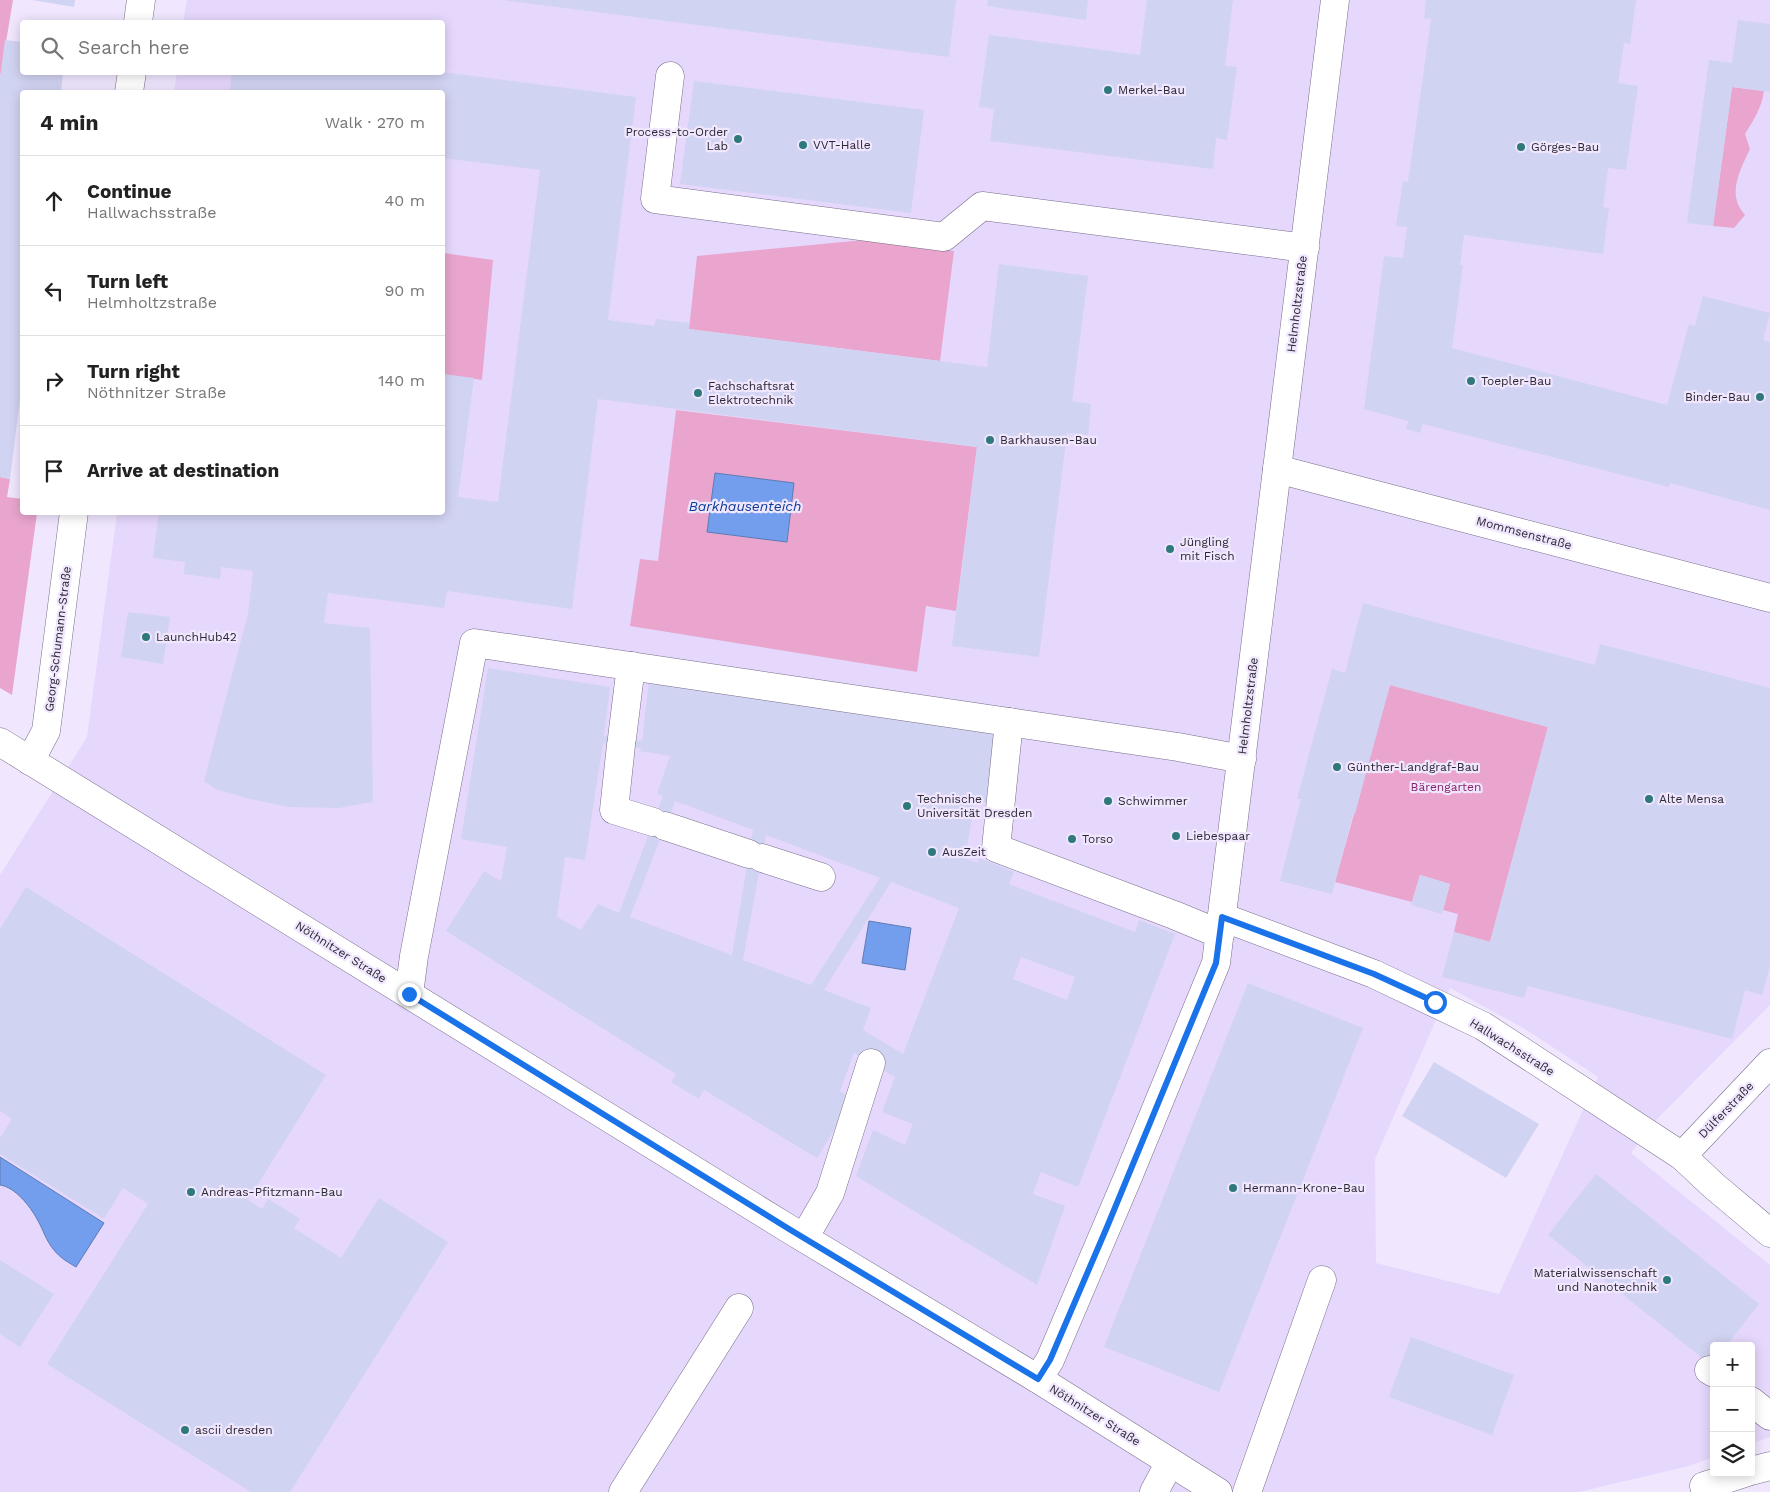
<!DOCTYPE html>
<html lang="en">
<head>
<meta charset="utf-8">
<style>
  :root { --surface:#fff; --page:#f6f6f6; --text:#222; --muted:#767676; --line:#e0e0e0 }
  body { margin:0; font-family:"Work Sans",sans-serif; background:var(--page); color:var(--text) }
  .controls { position:absolute; right:15px; bottom:15px; display:grid; overflow:hidden; border-radius:5px; box-shadow:0 2px 12px #0003 }
  .controls button { width:45px; height:45px; display:grid; place-items:center; padding:0; border:0; border-bottom:1px solid var(--line); background:var(--surface); color:var(--text); font:25px sans-serif }
  .stop { position:absolute; width:15px; height:15px; margin:-11px; border:4px solid #1a73e8; border-radius:50%; background:#fff }
  .stop.end { background:#1a73e8; border-color:#fff; box-shadow:0 1px 5px #0008 }
  .list { margin:0; padding:0; list-style:none }
  h2 { display:flex; justify-content:space-between; align-items:center; height:65px; margin:0; padding:0 20px; font-size:21px }
  h2 small { font-size:16px; font-weight:400; color:var(--muted) }
  .list li { display:grid; grid-template-columns:32px 1fr auto; gap:15px; align-items:center; box-sizing:border-box; height:90px; padding:0 20px; border-top:1px solid var(--line) }
  .list b { display:block; font-size:19px; white-space:nowrap }
  .list p { margin:0; font-size:16px; white-space:nowrap; color:var(--muted) }
  .list em { font-size:16px; font-style:normal; color:var(--muted) }
  .icon { flex:none; width:28px; height:28px; fill:none; stroke:currentColor; stroke-width:2; stroke-linecap:round; stroke-linejoin:round }
  .map { position:relative; flex:none; width:1770px; height:1492px; overflow:hidden }
  .search { position:absolute; background:var(--surface); box-shadow:0 2px 12px #0003; left:20px; top:20px; width:425px; height:55px; display:flex; align-items:center; gap:12px; box-sizing:border-box; padding:0 18px; border-radius:5px; color:var(--muted); font-size:19px }
  .panel { position:absolute; background:var(--surface); box-shadow:0 2px 12px #0003; left:20px; top:90px; width:425px; height:425px; border-radius:5px }
  .map>svg:first-child { display:block }
</style>
</head>
<body>
<div class="map">
<svg width="1770" height="1492" viewBox="0 0 1770 1492">
  <rect width="100%" height="100%" fill="#f0e7ff"/>
  <path fill="#e6d8fd" fill-rule="evenodd" d="M187 0H1770V1005L1659 1117 1631 1153 1770 1265V1437L1751 1444V1346H1714V1457L1689 1466 1579 1492H0V875L87 737 117 513 442 512V92H174L177 73 442 72V22H183ZM1450 988 1525 1029 1598 1077 1499 1294 1376 1263 1375 1159Z"/>
  <g fill="#e9a5cd">
    <polygon points="0,0 13,0 0,78"/>
    <path d="M1732 87 1764 91C1762 107 1753 121 1745 134L1750 149C1743 164 1732 184 1737 201 1738 206 1742 211 1745 215L1734 228 1713 226Z"/>
    <polygon points="874,239 954,251 940,361 689,329 697,256"/>
    <polygon points="443,253 493,260 482,380 443,374"/>
    <polygon points="676,410 977,447 956,611 926,606 917,672 630,626 640,559 658,561"/>
    <polygon points="0,477 10,479 7,497 22,499 22,512 37,513 12,695 0,688"/>
    <polygon points="1390,685 1548,727 1490,942 1454,932 1458,914 1443,910 1450,884 1420,875 1412,902 1335,882"/>
  </g>
  <g fill="#739eed" stroke="#5e7bb5">
    <polygon points="715,473 794,483 787,542 707,532"/>
    <polygon points="869,921 911,928 905,970 862,963"/>
    <path d="M0 1157 104 1223 76 1267C68 1262 60 1258 54 1250 46 1241 43 1229 37 1219 30 1206 15 1187 0 1185Z"/>
  </g>
  <g fill="#d1d3f2" fill-rule="evenodd">
    <polygon points="32,0 75,0 74,7"/>
    <polygon points="502,0 956,0 949,57"/>
    <polygon points="988,0 1088,0 1086,20 987,6"/>
    <polygon points="1147,0 1233,0 1225,66 1237,67 1227,140 1216,138 1213,169 990,141 994,109 979,107 989,35 1140,55"/>
    <polygon points="1426,0 1636,0 1630,44 1624,43 1618,83 1638,86 1626,170 1608,168 1603,207 1609,208 1603,254 1464,235 1460,265 1463,265 1452,348 1667,405 1689,324 1695,326 1703,296 1770,313 1763,340 1770,342 1770,510 1670,483 1669,487 1423,424 1420,433 1406,429 1408,421 1364,409 1384,256 1403,258 1407,227 1396,226 1403,181 1408,182 1431,19 1424,18"/>
    <polygon points="1738,20 1770,24 1770,92 1732,87 1713,226 1687,223 1709,60 1732,63"/>
    <polygon points="5,40 22,42 22,72 63,72 61,92 22,92 22,383 10,479 0,477 0,78"/>
    <polygon points="232,72 441,72 636,97 608,320 654,326 656,319 689,323 689,329 987,367 999,264 1088,276 1072,401 1091,404 1088,435 1067,433 1039,657 952,646 977,447 598,399 572,609 447,591 444,608 328,593 324,623 370,628 373,802 339,808 289,807 250,799 215,789 204,781 248,614 253,571 221,567 220,579 184,574 185,562 153,558 159,512 442,512 442,374 474,378 458,497 498,502 540,170 442,158 442,92 230,92"/>
    <polygon points="694,81 924,110 911,213 680,184"/>
    <polygon points="1363,603 1595,665 1600,644 1770,688 1770,966 1762,995 1745,990 1732,1039 1528,986 1524,998 1442,977 1454,932 1490,942 1548,727 1390,685 1355,814 1353,814 1332,894 1280,881 1301,799 1297,799 1332,669 1345,673"/>
    <polygon points="128,612 170,617 163,664 121,657"/>
    <path d="M488 668 610 687 604 736 642 741 649 680 1000 734 991 804 975 801 965 858 977 863 979 858 1014 872 1009 884 1135 932 1139 920 1175 934 1078 1187 1041 1172 1033 1194 1065 1206 1037 1285 856 1176 873 1130 905 1145 913 1124 882 1112 895 1077 854 1053 840 1091 853 1099 817 1158 704 1090 699 1099 684 1090 671 1082 676 1074 446 931 484 871 501 881 507 847 461 839ZM603 743 641 748 640 751 670 756 657 794 663 796 619 913 598 904 581 930 557 917 565 857 585 860ZM675 801 753 830 732 955 630 917ZM766 835 880 878 811 985 743 960ZM891 882 959 908 903 1054 863 1030 871 1008 824 990ZM1021 957 1075 977 1067 1000 1013 979Z"/>
    <polygon points="1420,875 1450,884 1442,914 1411,905"/>
    <polygon points="26,887 326,1075 248,1200 262,1209 268,1199 291,1213 300,1219 294,1228 341,1258 379,1198 448,1242 290,1492 251,1492 47,1364 148,1204 123,1188 104,1219 0,1154 0,1138 12,1119 0,1111 0,929"/>
    <polygon points="1248,983 1363,1028 1219,1392 1104,1347"/>
    <polygon points="1434,1062 1539,1124 1506,1178 1402,1116"/>
    <polygon points="1596,1174 1759,1304 1726,1346 1714,1346 1714,1361 1711,1365 1548,1235"/>
    <polygon points="0,1260 54,1294 20,1347 0,1334"/>
    <polygon points="1411,1337 1514,1375 1492,1435 1389,1397"/>
  </g>
  <g fill="none" stroke-linecap="round" stroke-linejoin="round">
    <g stroke="#776d88" stroke-width="29">
      <g id="minor">
        <polyline points="138,22 141,0"/>
        <polyline points="670,76 655,199 944,237 982,206 1305,248"/>
        <polyline points="129,92 132,72"/>
        <polyline points="1277,469 1770,598"/>
        <polyline points="1009,722 996,848 1174,915 1220,934"/>
        <polyline points="622,738 631,666"/>
        <polyline points="0,742 789,1229 1038,1379 1218,1492"/>
        <polyline points="621,745 614,810 653,822"/>
        <polyline points="30,761 46,731 74,512"/>
        <polyline points="665,826 749,854"/>
        <polyline points="762,858 821,877"/>
        <polyline points="1222,917 1374,974 1483,1026 1682,1156 1714,1186 1770,1233"/>
        <polyline points="409,994 414,956 474,643 1178,747 1242,759"/>
        <polyline points="1682,1156 1770,1063"/>
        <polyline points="804,1238 830,1193 871,1063"/>
        <polyline points="1709,1370 1714,1373"/>
        <polyline points="1038,1379 1050,1360 1128,1177 1216,963 1335,0"/>
        <polyline points="1751,1401 1770,1416"/>
        <polyline points="1751,1471 1770,1466"/>
        <polyline points="1704,1486 1745,1473"/>
        <polyline points="623,1492 739,1308"/>
        <polyline points="1154,1492 1170,1462"/>
        <polyline points="1247,1492 1322,1280"/>
      </g>
    </g>
    <use href="#minor" stroke="#fff" stroke-width="28"/>
  </g>
  <g fill="none" stroke-linecap="round" stroke-linejoin="round">
    <polyline stroke="#1a73e8" stroke-width="6" points="409,994 789,1229 1038,1379 1050,1360 1107,1227 1216,963 1222,917 1374,974 1435,1002"/>
  </g>
  <g fill="#2f797d" stroke="#f0e7ff" stroke-width="2">
    <circle cx="1108" cy="90" r="5"/>
    <circle cx="738" cy="139" r="5"/>
    <circle cx="803" cy="145" r="5"/>
    <circle cx="1521" cy="147" r="5"/>
    <circle cx="1471" cy="381" r="5"/>
    <circle cx="698" cy="393" r="5"/>
    <circle cx="1760" cy="397" r="5"/>
    <circle cx="990" cy="440" r="5"/>
    <circle cx="1170" cy="549" r="5"/>
    <circle cx="146" cy="637" r="5"/>
    <circle cx="1337" cy="767" r="5"/>
    <circle cx="1649" cy="799" r="5"/>
    <circle cx="1108" cy="801" r="5"/>
    <circle cx="907" cy="806" r="5"/>
    <circle cx="1176" cy="836" r="5"/>
    <circle cx="1072" cy="839" r="5"/>
    <circle cx="932" cy="852" r="5"/>
    <circle cx="1233" cy="1188" r="5"/>
    <circle cx="191" cy="1192" r="5"/>
    <circle cx="1667" cy="1280" r="5"/>
    <circle cx="185" cy="1430" r="5"/>
  </g>
  <g text-anchor="middle" stroke-width="4.5" stroke-linejoin="round" paint-order="stroke">
    <g font-size="12" fill="#2c2833" stroke="#f0e7ff" text-anchor="start">
      <text x="1118" y="94">Merkel-Bau</text>
      <text x="728" y="136" text-anchor="end">Process-to-Order<tspan x="728" dy="14">Lab</tspan></text>
      <text x="813" y="149">VVT-Halle</text>
      <text x="1531" y="151">Görges-Bau</text>
      <text x="1481" y="385">Toepler-Bau</text>
      <text x="708" y="390">Fachschaftsrat<tspan x="708" dy="14">Elektrotechnik</tspan></text>
      <text x="1750" y="401" text-anchor="end">Binder-Bau</text>
      <text x="1000" y="444">Barkhausen-Bau</text>
      <text x="1180" y="546">Jüngling<tspan x="1180" dy="14">mit Fisch</tspan></text>
      <text x="156" y="641">LaunchHub42</text>
      <text x="1347" y="771">Günther-Landgraf-Bau</text>
      <text x="917" y="803">Technische<tspan x="917" dy="14">Universität Dresden</tspan></text>
      <text x="1659" y="803">Alte Mensa</text>
      <text x="1118" y="805">Schwimmer</text>
      <text x="1186" y="840">Liebespaar</text>
      <text x="1082" y="843">Torso</text>
      <text x="942" y="856">AusZeit</text>
      <text x="1243" y="1192">Hermann-Krone-Bau</text>
      <text x="201" y="1196">Andreas-Pfitzmann-Bau</text>
      <text x="1657" y="1277" text-anchor="end">Materialwissenschaft<tspan x="1657" dy="14">und Nanotechnik</tspan></text>
      <text x="195" y="1434">ascii dresden</text>
    </g>
    <g font-size="12" fill="#2c2833" stroke="#f0e7ff">
      <text transform="translate(1297 304) rotate(-83)" y="4">Helmholtzstraße</text>
      <text transform="translate(1524 533) rotate(15)" y="4">Mommsenstraße</text>
      <text transform="translate(58 639) rotate(-83)" y="4">Georg-Schumann-Straße</text>
      <text transform="translate(1248 706) rotate(-83)" y="4">Helmholtzstraße</text>
      <text transform="translate(341 952) rotate(32)" y="4">Nöthnitzer Straße</text>
      <text transform="translate(1512 1047) rotate(32)" y="4">Hallwachsstraße</text>
      <text transform="translate(1726 1110) rotate(-46)" y="4">Dülferstraße</text>
      <text transform="translate(1095 1415) rotate(32)" y="4">Nöthnitzer Straße</text>
    </g>
    <g font-size="12" fill="#892369" stroke="#f0e7ff">
      <text x="1446" y="791">Bärengarten</text>
    </g>
    <g font-size="14" font-style="italic" fill="#0c3c95" stroke="#f0e7ff">
      <text x="745" y="511">Barkhausenteich</text>
    </g>
  </g>
</svg>
<div class="controls">
<button>+</button>
<button>−</button>
<button><svg class="icon" aria-label="layers" viewBox="0 0 24 24"><path d="M12 4l9 5-9 5-9-5zM3 14l9 5 9-5"/></svg></button>
</div>
<div class="stop" style="left:1435px;top:1002px"></div>
<div class="stop end" style="left:409px;top:994px"></div>
<div class="search"><svg class="icon" aria-label="search" viewBox="0 0 24 24"><circle cx="10" cy="10" r="6"/><path d="M15 15l6 6"/></svg>Search here</div>
<section class="panel">
<h2>4 min<small>Walk · 270 m</small></h2>
<ul class="list">
<li><svg class="icon" aria-label="ahead" viewBox="0 0 24 24"><path d="M12 20V5M6 11l6-6 6 6"/></svg><div><b>Continue</b><p>Hallwachsstraße</p></div><em>40 m</em></li>
<li><svg class="icon" aria-label="left" viewBox="0 0 24 24"><path d="M17 20v-9H6M10 6l-5 5 5 5"/></svg><div><b>Turn left</b><p>Helmholtzstraße</p></div><em>90 m</em></li>
<li><svg class="icon" aria-label="right" viewBox="0 0 24 24"><path d="M7 20v-9h11M14 6l5 5-5 5"/></svg><div><b>Turn right</b><p>Nöthnitzer Straße</p></div><em>140 m</em></li>
<li><svg class="icon" aria-label="arrive" viewBox="0 0 24 24"><path d="M6 21V4h12l-3 4 3 4H6"/></svg><div><b>Arrive at destination</b></div></li>
</ul>
</section>
</div>
</body>
</html>
